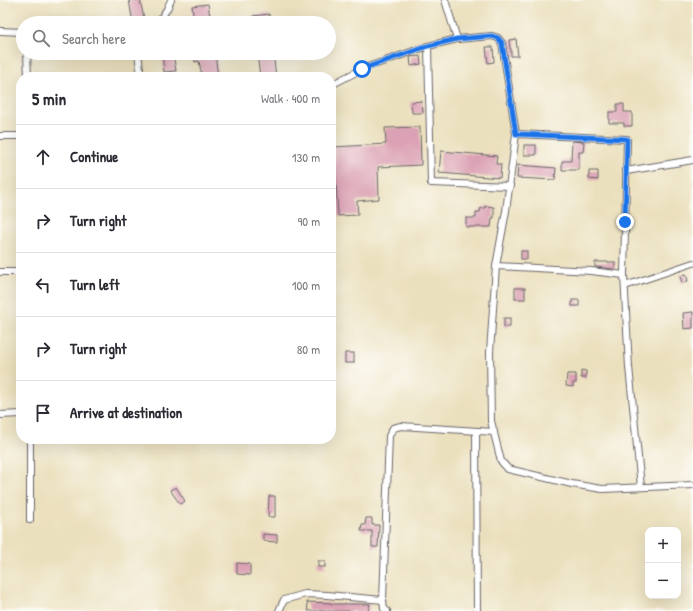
<!DOCTYPE html>
<html lang="en">
<head>
<meta charset="utf-8">
<style>
  :root { --surface:#fff; --page:#f2f2f3; --text:#2b2b33; --muted:#7c7c81; --line:#e1e1e2 }
  body { margin:0; font-family:"Patrick Hand",sans-serif; background:var(--page); color:var(--text) }
  .controls { position:absolute; right:12px; bottom:12px; display:grid; overflow:hidden; border-radius:8px; box-shadow:0 4px 16px #0002 }
  .controls button { width:36px; height:36px; display:grid; place-items:center; padding:0; border:0; border-bottom:1px solid var(--line); background:var(--surface); color:var(--text); font:20px sans-serif }
  .stop { position:absolute; width:12px; height:12px; margin:-9px; border:3px solid #1a73e8; border-radius:50%; background:#fff }
  .stop.end { background:#1a73e8; border-color:#fff; box-shadow:0 1px 4px #0008 }
  .list { margin:0; padding:0; list-style:none }
  h2 { display:flex; justify-content:space-between; align-items:center; height:52px; margin:0; padding:0 16px; font-size:17px }
  h2 small { font-size:13px; font-weight:400; color:var(--muted) }
  .list li { display:grid; grid-template-columns:26px 1fr auto; gap:12px; align-items:center; box-sizing:border-box; height:64px; padding:0 16px; border-top:1px solid var(--line) }
  .list b { display:block; font-size:15px; white-space:nowrap }
  .list em { font-size:13px; font-style:normal; color:var(--muted) }
  .icon { flex:none; width:22px; height:22px; fill:none; stroke:currentColor; stroke-width:2; stroke-linecap:round; stroke-linejoin:round }
  .map { position:relative; flex:none; width:693px; height:611px; overflow:hidden }
  .search { position:absolute; background:var(--surface); box-shadow:0 4px 16px #0002; left:16px; top:16px; width:320px; height:44px; display:flex; align-items:center; gap:10px; box-sizing:border-box; padding:0 14px; border-radius:22px; color:var(--muted); font-size:15px }
  .panel { position:absolute; background:var(--surface); box-shadow:0 4px 16px #0002; left:16px; top:72px; width:320px; height:372px; border-radius:16px }
  .map>svg:first-child { display:block }
</style>
</head>
<body>
<div class="map">
<svg width="693" height="611" viewBox="0 0 693 611">
  <rect width="100%" height="100%" fill="#fdfcf7"/>
  <filter id="ink" filterUnits="userSpaceOnUse"><feTurbulence type="fractalNoise" baseFrequency=".025" numOctaves="2"/><feDisplacementMap in="SourceGraphic" scale="8" xChannelSelector="R" yChannelSelector="G"/><feConvolveMatrix kernelMatrix="1 2 1 2 8 2 1 2 1" color-interpolation-filters="sRGB"/></filter>
  <filter id="wash" filterUnits="userSpaceOnUse"><feTurbulence type="fractalNoise" baseFrequency=".012" numOctaves="4" result="noise"/><feDisplacementMap in="SourceGraphic" scale="16" xChannelSelector="R" yChannelSelector="G"/><feGaussianBlur stdDeviation="0.9" result="paint"/><feColorMatrix in="noise" values="0 0 0 0 0 0 0 0 0 0 0 0 0 0 0 0 0 1.4 0 .05"/><feComposite in="paint" operator="in"/></filter>
  <g filter="url(#wash)">
    <rect width="100%" height="100%" fill="#ebe0bd"/>
    <g id="blocks">
      <g fill="#dba1b4">
        <polygon points="129,0 140,0 145,23 133,23"/>
        <polygon points="208,4 211,23 194,23 192,6"/>
        <polygon points="269,14 270,23 254,23 253,16"/>
        <polygon points="516,39 518,56 511,56 511,49 510,49 509,40"/>
        <polygon points="486,47 493,47 494,62 488,63"/>
        <polygon points="162,53 173,53 176,71 164,72"/>
        <polygon points="194,53 215,53 218,77 202,77 199,61 195,62"/>
        <polygon points="257,53 273,53 276,77 260,77"/>
        <polygon points="420,56 421,64 411,66 410,57"/>
        <polygon points="422,101 423,113 412,113 411,102"/>
        <polygon points="617,104 624,104 624,112 632,112 632,126 624,126 624,123 609,123 609,112 617,112"/>
        <polygon points="420,127 421,165 378,167 379,199 357,201 358,215 338,216 334,147 386,144 385,128"/>
        <polygon points="572,141 584,142 583,152 579,152 579,170 562,170 562,161 571,161"/>
        <rect x="524" y="145" width="12" height="10"/>
        <polygon points="441,151 497,156 496,164 501,164 500,178 439,173"/>
        <polygon points="518,165 556,168 555,180 517,178"/>
        <polygon points="589,171 598,171 598,180 589,179"/>
        <polygon points="485,206 494,207 494,218 492,218 491,227 466,227 466,218 476,218 476,212 480,212 481,208 485,208"/>
        <rect x="521" y="251" width="6" height="8"/>
        <polygon points="595,262 615,262 615,269 595,267"/>
        <polygon points="686,274 688,281 682,283 680,276"/>
        <rect x="515" y="288" width="10" height="11"/>
        <rect x="572" y="300" width="7" height="6"/>
        <polygon points="693,312 693,328 684,329 683,313"/>
        <rect x="504" y="318" width="6" height="9"/>
        <rect x="345" y="353" width="9" height="10"/>
        <polygon points="581,370 586,371 586,378 581,378"/>
        <polygon points="567,374 576,374 576,383 573,383 573,387 566,386"/>
        <polygon points="176,487 185,501 180,504 170,490"/>
        <polygon points="269,496 275,496 275,517 268,517"/>
        <polygon points="366,518 372,518 372,525 379,525 378,547 372,547 372,531 361,531 362,525 365,525"/>
        <polygon points="263,534 277,535 277,542 263,541"/>
        <rect x="318" y="561" width="7" height="6"/>
        <polygon points="237,563 250,564 250,575 237,574"/>
        <polygon points="307,602 331,603 331,604 370,604 368,611 308,611"/>
      </g>
    </g>
  </g>
  <g filter="url(#ink)">
    <use href="#blocks" fill-opacity="0" stroke="#686468" stroke-width="1"/>
    <g fill="none" stroke-linecap="round" stroke-linejoin="round">
      <g stroke="#686468" stroke-width="8">
        <g id="minor">
          <polyline points="445,0 457,39"/>
          <polyline points="158,23 167,9 171,0"/>
          <polyline points="0,31 23,32"/>
          <polyline points="428,46 431,183 510,186"/>
          <polyline points="27,53 28,77"/>
          <polyline points="138,53 141,77"/>
          <polyline points="331,85 362,69 428,46 457,39 492,36 498,38 502,43 516,134"/>
          <polyline points="0,136 21,136"/>
          <polyline points="626,171 693,160"/>
          <polyline points="496,266 591,271 624,275 627,139 516,134 506,211 496,266 490,352 491,421 501,461 508,469 572,484 602,489 693,485"/>
          <polyline points="0,272 21,272"/>
          <polyline points="624,275 629,367 641,487"/>
          <polyline points="625,286 693,263"/>
          <polyline points="0,415 21,414"/>
          <polyline points="476,431 477,611"/>
          <polyline points="30,520 30,439"/>
          <polyline points="383,600 384,609 387,611"/>
          <polyline points="279,611 284,600 305,594 327,595 383,600 389,436 393,428 401,426 494,432"/>
        </g>
      </g>
      <use href="#minor" stroke="#fff" stroke-width="6"/>
    </g>
  </g>
  <g fill="none" stroke-linecap="round" stroke-linejoin="round" filter="url(#ink)">
    <polyline stroke="#1a73e8" stroke-width="5" points="362,69 428,46 457,39 492,36 498,38 502,43 516,134 627,139 625,222"/>
  </g>
</svg>
<div class="controls">
<button>+</button>
<button>−</button>
</div>
<div class="stop" style="left:362px;top:69px"></div>
<div class="stop end" style="left:625px;top:222px"></div>
<div class="search"><svg class="icon" aria-label="search" viewBox="0 0 24 24"><circle cx="10" cy="10" r="6"/><path d="M15 15l6 6"/></svg>Search here</div>
<section class="panel">
<h2>5 min<small>Walk · 400 m</small></h2>
<ul class="list">
<li><svg class="icon" aria-label="ahead" viewBox="0 0 24 24"><path d="M12 20V5M6 11l6-6 6 6"/></svg><div><b>Continue</b></div><em>130 m</em></li>
<li><svg class="icon" aria-label="right" viewBox="0 0 24 24"><path d="M7 20v-9h11M14 6l5 5-5 5"/></svg><div><b>Turn right</b></div><em>90 m</em></li>
<li><svg class="icon" aria-label="left" viewBox="0 0 24 24"><path d="M17 20v-9H6M10 6l-5 5 5 5"/></svg><div><b>Turn left</b></div><em>100 m</em></li>
<li><svg class="icon" aria-label="right" viewBox="0 0 24 24"><path d="M7 20v-9h11M14 6l5 5-5 5"/></svg><div><b>Turn right</b></div><em>80 m</em></li>
<li><svg class="icon" aria-label="arrive" viewBox="0 0 24 24"><path d="M6 21V4h12l-3 4 3 4H6"/></svg><div><b>Arrive at destination</b></div></li>
</ul>
</section>
</div>
</body>
</html>
